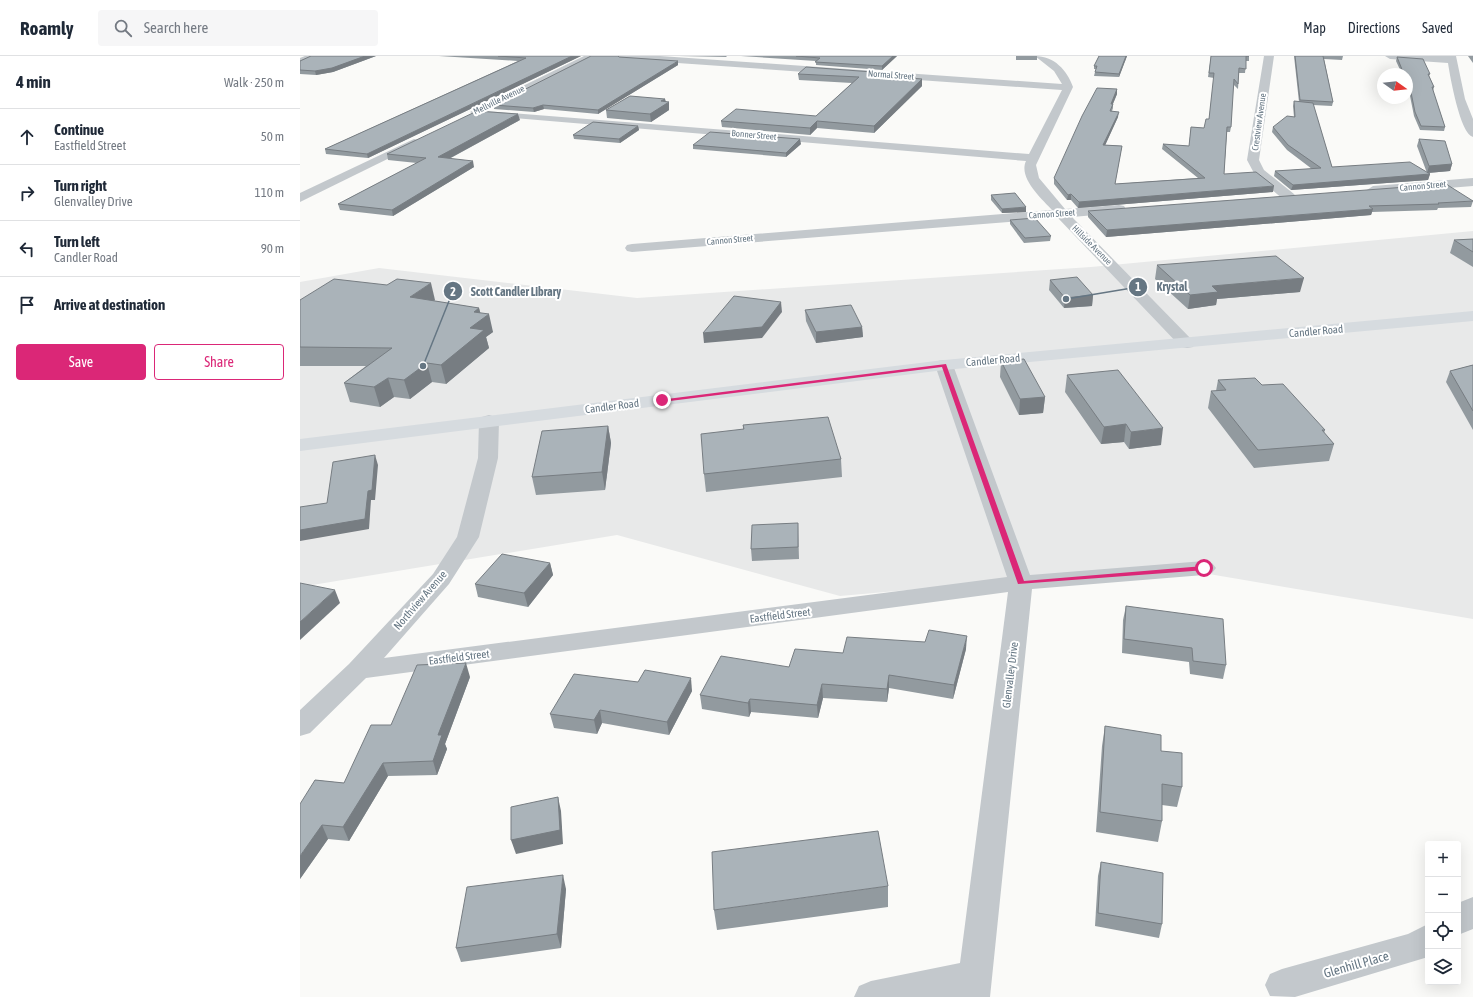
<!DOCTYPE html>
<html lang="en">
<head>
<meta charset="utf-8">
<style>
  :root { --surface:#fff; --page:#f6f6f7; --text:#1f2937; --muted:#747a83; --line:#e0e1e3; --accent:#db2777 }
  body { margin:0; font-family:"Asap Condensed",sans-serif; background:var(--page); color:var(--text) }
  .controls { position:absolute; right:12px; bottom:12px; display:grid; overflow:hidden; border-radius:4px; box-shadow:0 4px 16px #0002 }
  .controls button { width:36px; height:36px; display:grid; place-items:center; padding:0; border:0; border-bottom:1px solid var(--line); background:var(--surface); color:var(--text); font:20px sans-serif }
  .compass { position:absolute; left:1077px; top:12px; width:36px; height:36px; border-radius:50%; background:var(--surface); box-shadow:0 4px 16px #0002; rotate:105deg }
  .stop { position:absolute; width:12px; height:12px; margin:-9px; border:3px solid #db2777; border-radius:50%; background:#fff }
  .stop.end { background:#db2777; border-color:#fff; box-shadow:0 1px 4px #0008 }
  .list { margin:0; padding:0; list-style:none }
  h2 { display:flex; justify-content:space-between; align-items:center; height:52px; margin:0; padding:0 16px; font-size:17px }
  h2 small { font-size:13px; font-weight:400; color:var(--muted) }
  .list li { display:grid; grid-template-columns:26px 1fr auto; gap:12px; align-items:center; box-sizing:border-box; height:56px; padding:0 16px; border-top:1px solid var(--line) }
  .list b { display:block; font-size:15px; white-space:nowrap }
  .list p { margin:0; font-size:13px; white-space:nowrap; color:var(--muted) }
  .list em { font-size:13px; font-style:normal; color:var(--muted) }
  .actions { display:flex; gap:8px; padding:12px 16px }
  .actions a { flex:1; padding:9px 0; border:1px solid var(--accent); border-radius:4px; text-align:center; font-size:14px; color:var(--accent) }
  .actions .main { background:var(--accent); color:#fff }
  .icon { flex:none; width:22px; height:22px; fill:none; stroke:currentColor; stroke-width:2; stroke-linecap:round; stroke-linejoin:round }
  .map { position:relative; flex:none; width:1173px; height:941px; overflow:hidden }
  header { display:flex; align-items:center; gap:24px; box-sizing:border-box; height:56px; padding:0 20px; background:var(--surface); border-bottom:1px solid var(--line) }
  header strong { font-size:19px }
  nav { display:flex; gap:22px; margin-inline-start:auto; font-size:14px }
  .search { width:280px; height:36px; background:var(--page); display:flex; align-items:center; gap:10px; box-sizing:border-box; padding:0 14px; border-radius:4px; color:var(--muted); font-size:15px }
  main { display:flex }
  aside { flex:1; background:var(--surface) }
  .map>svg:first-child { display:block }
</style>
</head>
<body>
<header>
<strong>Roamly</strong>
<div class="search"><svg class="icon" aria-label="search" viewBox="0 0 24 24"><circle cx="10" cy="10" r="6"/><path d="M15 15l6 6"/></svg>Search here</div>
<nav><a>Map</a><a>Directions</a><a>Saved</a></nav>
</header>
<main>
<aside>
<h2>4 min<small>Walk · 250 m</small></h2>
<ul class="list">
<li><svg class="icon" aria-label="ahead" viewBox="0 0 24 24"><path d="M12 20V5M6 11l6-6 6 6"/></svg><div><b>Continue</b><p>Eastfield Street</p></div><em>50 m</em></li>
<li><svg class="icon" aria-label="right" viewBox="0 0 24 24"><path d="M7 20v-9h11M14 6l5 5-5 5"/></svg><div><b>Turn right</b><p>Glenvalley Drive</p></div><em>110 m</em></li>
<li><svg class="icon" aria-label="left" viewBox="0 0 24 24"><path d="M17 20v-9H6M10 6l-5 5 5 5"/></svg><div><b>Turn left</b><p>Candler Road</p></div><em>90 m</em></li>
<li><svg class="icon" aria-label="arrive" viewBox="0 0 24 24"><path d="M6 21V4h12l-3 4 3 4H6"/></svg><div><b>Arrive at destination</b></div></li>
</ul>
<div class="actions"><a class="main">Save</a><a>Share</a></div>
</aside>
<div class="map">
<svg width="1173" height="941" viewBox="0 0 1173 941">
  <rect width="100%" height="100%" fill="#fafaf8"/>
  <polygon fill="#e8e9e9" points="1173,175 1173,563 868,511 540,540 317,479 0,531 0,226 79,212 337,242 791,211"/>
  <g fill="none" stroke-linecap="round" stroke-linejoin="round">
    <g fill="#c3c8cc" fill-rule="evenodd">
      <polygon points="284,0 296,0 179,58 175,59 170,56"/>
      <path d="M315 0H360L762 28 754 15 735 0C754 0 767 14 773 31L736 109 739 122 765 153 819 149 824 150 826 153 824 156 819 157 772 161 895 287 893 291 887 292 881 291 758 162 332 196 327 195 325 192 327 189 332 188 752 154C742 143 718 122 726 105L190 60 186 59 185 57 186 55 729 98 762 34 320 3Z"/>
      <polygon points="964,0 974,0 959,104 964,114 994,138 996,141 994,144 984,144 955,119 947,104"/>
      <path d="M1085 0H1156L1165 43 1173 63V81C1160 78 1150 20 1148 7L1090 3Z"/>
      <polygon points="114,83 118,84 120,86 118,88 0,146 0,137"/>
      <polygon points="1173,122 1173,130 1073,138 1067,134 1073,130"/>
      <polygon points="644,304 650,305 653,309 730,519 904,505 912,507 916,512 912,517 904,519 732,533 690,941 554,941 559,930 571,925 660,907 708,536 66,622 10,677 0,680 0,654 49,608 133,518 157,481 178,402 179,365 182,361 189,359 196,361 199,365 198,402 179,481 149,528 84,602 707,521 635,309 638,305"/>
      <polygon points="1173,841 1173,873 1158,879 1158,847"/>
      <polygon points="1128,868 1128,901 995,941 970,940 965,929 970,918 982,913 1108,878"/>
    </g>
    <polygon fill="#c3c8cc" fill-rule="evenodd" points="5,0 18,0 0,8 0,2"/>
    <polygon fill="#d6dbdf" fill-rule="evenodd" points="1173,255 1173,265 644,314 0,395 0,383 644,304"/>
  </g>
  <g fill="#929a9f">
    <polygon points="11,0 76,0 33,16 16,19 0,18 0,5"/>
    <polygon points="139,0 281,0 68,102 26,98 25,93 218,5"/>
    <polygon points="379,0 427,0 426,1"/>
    <polygon points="441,0 597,0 582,14 516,9 516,5"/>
    <rect x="716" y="0" width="21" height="4"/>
    <polygon points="799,0 827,0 819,21 794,20 795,16 796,13 794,13 794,10"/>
    <polygon points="911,0 949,0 949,5 946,5 945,17 939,17 938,33 933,28 931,71 930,76 927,76 924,118 973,136 778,152 771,144 767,144 754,128 754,122 817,33 817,38 813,48 813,52 812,55 818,61 805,89 822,90 815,128 898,122 862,93 863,88 889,90 891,71 904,72 909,63 914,22 908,21"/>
    <polygon points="994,0 1043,0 1042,4 1024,3 1033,46 1032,50 1013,49 1032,111 1127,117 1117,90 1119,83 1152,108 1150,115 1128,117 1130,118 1128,124 991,134 974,120 975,115 1012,113 987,94 972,76 973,71 994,61 993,50 994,45 999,46"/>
    <polygon points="1168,0 1173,0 1173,7"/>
    <polygon points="319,1 378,9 298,58 244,53 234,56 194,53 194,49"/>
    <polygon points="1097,1 1130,18 1129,20 1134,31 1133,35 1145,71 1144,75 1120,74 1114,60 1107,25 1107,18 1102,18 1096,5"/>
    <polygon points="573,16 573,19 622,30 574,77 517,72 510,79 422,71 421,65 516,60 552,27 499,24 498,18"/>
    <polygon points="365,43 366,46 369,54 351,66 307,62 306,54"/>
    <polygon points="220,64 149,103 174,111 93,160 40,154 38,148 117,107 88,104 87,98"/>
    <polygon points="338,70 339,74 320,87 274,83 273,79"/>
    <polygon points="501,88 486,101 393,93 393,89"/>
    <polygon points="691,139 726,156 702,157 691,144"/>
    <polygon points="1173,145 1171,151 1138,152 1137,154 1072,156 1071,159 806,181 788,161 788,155"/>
    <polygon points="710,164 751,180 750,185 724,187 710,168"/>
    <polygon points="1173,183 1173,211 1150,197 1154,184"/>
    <polygon points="857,209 1000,236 917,243 916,249 888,253 855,223"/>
    <polygon points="750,224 793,239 792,250 764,252 749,234"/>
    <polygon points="0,244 135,244 134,245 179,252 180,257 193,276 186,281 189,292 146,328 132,326 110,343 94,341 80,351 50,346 44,327 66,310 0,310"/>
    <polygon points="505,254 562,271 563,281 516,287 506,265"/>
    <polygon points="701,305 745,341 743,357 719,359 700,321"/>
    <polygon points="1173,309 1173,374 1146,326 1150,315"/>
    <polygon points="767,319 861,389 829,393 824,386 801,388 765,336"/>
    <polygon points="918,324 962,329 1025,374 1024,377 1034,388 1029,405 954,412 908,352 911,335 916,335"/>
    <polygon points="443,369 541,403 542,421 406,436 404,418 443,373"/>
    <polygon points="308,370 311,387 305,434 236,439 232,421"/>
    <polygon points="498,467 499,503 452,505 451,493"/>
    <polygon points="250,507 253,519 228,551 178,541 175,528"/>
    <polygon points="826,550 926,609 923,623 890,618 889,606 822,597 823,564"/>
    <polygon points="666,593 653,643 589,632 587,646 523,642 518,662 451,656 449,661 402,653 400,639 489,611 543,597"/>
    <polygon points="170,621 145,688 147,693 137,719 88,720 49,785 28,783 0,823 15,724 44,727 91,669"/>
    <polygon points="338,626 392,635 369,679 302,667 297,678 254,672 250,658"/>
    <polygon points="805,670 861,695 882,731 877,751 862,749 862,765 858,786 796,776 802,690"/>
    <polygon points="801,806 862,868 859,882 795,870 798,820"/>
    <polygon points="588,830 588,851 417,874 414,854"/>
    <polygon points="266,833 261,892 161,906 156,892"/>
  </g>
  <g fill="#777d82">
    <polygon points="65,0 76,0 33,16 16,19 15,15"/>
    <polygon points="272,0 281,0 68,102 67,98"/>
    <polygon points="593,0 597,0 582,14 582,10"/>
    <polygon points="826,0 827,0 819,21 819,18"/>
    <polygon points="378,5 378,9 298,58 298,54"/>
    <polygon points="622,23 622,30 574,77 574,70"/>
    <polygon points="817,33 817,38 811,52 811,48"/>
    <polygon points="365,43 366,48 369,46 369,54 351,66 350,58 361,45"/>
    <polygon points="243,49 244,53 234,56 233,52"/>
    <polygon points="819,56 818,61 803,94 803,89"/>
    <polygon points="218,58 220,64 139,108 138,101"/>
    <polygon points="517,65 517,72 510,79 510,72"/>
    <polygon points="338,70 339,74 320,87 319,83"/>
    <polygon points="500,83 501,88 486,101 486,97"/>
    <polygon points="173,105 174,111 93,160 92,154"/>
    <polygon points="1152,108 1150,115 1127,117 1129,110"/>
    <polygon points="1130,118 1128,124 991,134 993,129"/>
    <polygon points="974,130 973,136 778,152 779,146"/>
    <polygon points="771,138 771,144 767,144 768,139"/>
    <polygon points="726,151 726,156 702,157 702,153"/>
    <polygon points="1073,153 1071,159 806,181 807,174"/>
    <polygon points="1004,222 1000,236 917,243 916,249 888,253 890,239 912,230"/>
    <polygon points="131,227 135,244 114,259 110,241"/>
    <polygon points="793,239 792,250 764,252 765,242"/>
    <polygon points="481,246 482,256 462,282 404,287 403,277"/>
    <polygon points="179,252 182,263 189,258 193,276 186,281 189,292 146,328 141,309 170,272 174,256"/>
    <polygon points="562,271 563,281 516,287 516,276"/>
    <polygon points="127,307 132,326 110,343 104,324"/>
    <polygon points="88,322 94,341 80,351 74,331"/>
    <polygon points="745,341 743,357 719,359 720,343"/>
    <polygon points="826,368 824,386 801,388 804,371"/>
    <polygon points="308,370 311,387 305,434 302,416"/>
    <polygon points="863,372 861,389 829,393 831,376"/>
    <polygon points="75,399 78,409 75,444 71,444 69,473 0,485 0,474 68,435"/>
    <polygon points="250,507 253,519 228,551 224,537"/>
    <polygon points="35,534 40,547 0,584 0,566"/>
    <polygon points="667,580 666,593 653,643 654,629"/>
    <polygon points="166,607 170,621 145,688 147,693 137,719 133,705 138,679"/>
    <polygon points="589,619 589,632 587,646 587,633"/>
    <polygon points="391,622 392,635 369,679 367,666"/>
    <polygon points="522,628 523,642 518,662 517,649"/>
    <polygon points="450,643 451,656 449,661 448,647"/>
    <polygon points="300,654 302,667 297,678 294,664"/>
    <polygon points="83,707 88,720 49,785 43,771"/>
    <polygon points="258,741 261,755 263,788 216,798 211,784"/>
    <polygon points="22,769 28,783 0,823 0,800"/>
    <polygon points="263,819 266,833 261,892 257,878"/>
  </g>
  <g fill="#aab3b9" stroke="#777d82">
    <polygon points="11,0 65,0 32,12 15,15 0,14 0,5"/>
    <polygon points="198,0 272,0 67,98 25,93 226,2"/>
    <polygon points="291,0 318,0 319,1 378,5 298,54 243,49 233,52 194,49"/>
    <polygon points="496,0 593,0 582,10 515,6 520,2"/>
    <polygon points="799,0 826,0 819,18 795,16 797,10 794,10"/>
    <polygon points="911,0 949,0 946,0 946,13 939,12 938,28 934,23 931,71 927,71 924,118 956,116 974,130 779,146 771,138 768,139 754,122 782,60 797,32 817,33 811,48 813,48 810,55 819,56 803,89 822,90 815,128 905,122 863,88 889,90 891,71 904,72 906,63 909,63 914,17 909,17"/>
    <polygon points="995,0 1023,0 1033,46 1000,44"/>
    <polygon points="1097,1 1123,3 1130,18 1128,18 1134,31 1132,31 1145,71 1121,70 1115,56 1107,17 1103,16"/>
    <polygon points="506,11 573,16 570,19 622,23 574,70 517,65 510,72 421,65 436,53 516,60 559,21 498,18"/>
    <polygon points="330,40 365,43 361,45 369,46 350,58 306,54"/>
    <polygon points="994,45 1013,47 1032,111 1110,106 1130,118 993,129 975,115 1021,112 988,89 973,71 987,60 995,61"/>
    <polygon points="177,55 218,58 138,101 173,105 92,154 38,148 126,102 87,98"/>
    <polygon points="293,66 338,70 319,83 273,79"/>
    <polygon points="410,76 500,83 486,97 393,89"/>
    <polygon points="1119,83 1145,85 1152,108 1129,110"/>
    <polygon points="1146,128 1173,145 1138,147 1139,148 1069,150 1073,153 807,174 788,155"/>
    <polygon points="715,137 726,151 702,153 691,139"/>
    <polygon points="735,162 751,180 725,182 710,164"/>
    <polygon points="1173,183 1173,196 1154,184"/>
    <polygon points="976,200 1004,222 912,230 918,236 890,239 857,209"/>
    <polygon points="777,221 793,239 765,242 750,224"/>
    <polygon points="34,223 87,229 97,223 131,227 110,241 179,252 174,256 189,258 170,272 184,274 141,309 127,307 104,324 88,322 74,331 44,327 92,292 0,291 0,244"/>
    <polygon points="434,240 481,246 462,271 403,277"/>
    <polygon points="551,249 562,271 516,276 505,254"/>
    <polygon points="724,303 745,341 720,343 701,305"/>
    <polygon points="1173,309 1173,355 1150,315"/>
    <polygon points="818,314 863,372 831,376 826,368 804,371 767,319"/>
    <polygon points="955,322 962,329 983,328 1025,374 1022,374 1034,388 958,394 911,335 926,334 918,324"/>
    <polygon points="528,361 541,403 404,418 401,378 444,373 443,369"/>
    <polygon points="308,370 302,416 232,421 242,375"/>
    <polygon points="75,399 72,434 68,435 65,463 0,474 0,451 27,447 33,406"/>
    <polygon points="498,467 498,491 451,493 452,469"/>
    <polygon points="202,498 250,507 224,537 175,528"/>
    <polygon points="0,527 35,534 0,566"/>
    <polygon points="826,550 923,563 926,609 893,605 892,592 824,583"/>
    <polygon points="629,574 667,580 654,629 589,619 587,633 522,628 517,649 450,643 448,647 400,639 421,600 489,611 495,593 543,597 547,581 625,586"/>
    <polygon points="166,607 138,679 142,679 133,705 83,707 43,771 22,769 0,800 0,748 15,724 44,727 71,669 91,669 117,609"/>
    <polygon points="345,614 391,622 367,666 300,654 294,664 250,658 274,618 338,626"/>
    <polygon points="805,670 861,679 861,695 882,697 882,731 862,728 862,765 800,756"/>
    <polygon points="258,741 260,774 211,784 211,751"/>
    <polygon points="578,775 588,830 414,854 412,796"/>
    <polygon points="801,806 863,817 862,868 798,857"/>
    <polygon points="263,819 257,878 156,892 167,831"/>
  </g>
  <polygon fill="#db2777" points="646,308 724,525 904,510 907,512 906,514 718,528 642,311 362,346 359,344"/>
  <g text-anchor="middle" stroke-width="4" stroke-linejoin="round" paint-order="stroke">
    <g font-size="9" fill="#657683" stroke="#fff">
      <text transform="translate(591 19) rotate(4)" y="3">Normal Street</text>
      <text transform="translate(199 44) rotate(-26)" y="3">Mellville Avenue</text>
      <text transform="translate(959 66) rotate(-82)" y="3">Crestview Avenue</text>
      <text transform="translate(454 79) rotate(5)" y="3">Bonner Street</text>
      <text transform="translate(1123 130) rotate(-5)" y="3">Cannon Street</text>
      <text transform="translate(752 158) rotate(-4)" y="3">Cannon Street</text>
      <text transform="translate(430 184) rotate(-5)" y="3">Cannon Street</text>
      <text transform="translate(792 189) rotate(45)" y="3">Hillside Avenue</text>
    </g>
    <g font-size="11" fill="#657683" stroke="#fff">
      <text transform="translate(1016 275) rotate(-5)" y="4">Candler Road</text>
      <text transform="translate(693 304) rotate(-5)" y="4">Candler Road</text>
      <text transform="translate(312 350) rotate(-7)" y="4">Candler Road</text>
      <text transform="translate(120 544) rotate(-49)" y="4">Northview Avenue</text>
      <text transform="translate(480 559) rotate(-7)" y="4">Eastfield Street</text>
      <text transform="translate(159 601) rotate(-7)" y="4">Eastfield Street</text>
      <text transform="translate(710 619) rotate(-83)" y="4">Glenvalley Drive</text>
    </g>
    <g font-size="13" fill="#657683" stroke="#fff">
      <text transform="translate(1056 908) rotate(-16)" y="5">Glenhill Place</text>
    </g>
  </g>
  <path fill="none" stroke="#657683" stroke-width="1.5" d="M766 243L838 231M123 310L153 235"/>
  <g fill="#657683" stroke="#fff" stroke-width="1.5">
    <circle cx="766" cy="243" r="4"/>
    <circle cx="123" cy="310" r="4"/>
    <circle cx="838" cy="231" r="10"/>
    <circle cx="153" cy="235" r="10"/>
  </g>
  <g font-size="12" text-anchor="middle" font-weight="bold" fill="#fff">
    <text x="838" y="235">1</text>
    <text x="153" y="240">2</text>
  </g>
  <g font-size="12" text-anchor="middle" font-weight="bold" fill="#657683" stroke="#fff" stroke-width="4" stroke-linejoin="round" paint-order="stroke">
    <text x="872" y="235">Krystal</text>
    <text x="216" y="240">Scott Candler Library</text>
  </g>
</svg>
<div class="controls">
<button>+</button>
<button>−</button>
<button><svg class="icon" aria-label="locate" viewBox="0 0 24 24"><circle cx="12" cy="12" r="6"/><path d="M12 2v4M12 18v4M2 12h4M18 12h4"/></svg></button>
<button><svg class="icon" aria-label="layers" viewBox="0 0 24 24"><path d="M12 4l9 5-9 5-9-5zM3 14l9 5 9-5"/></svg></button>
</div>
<svg class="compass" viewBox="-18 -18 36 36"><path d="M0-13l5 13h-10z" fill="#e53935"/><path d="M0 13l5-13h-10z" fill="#747a83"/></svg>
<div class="stop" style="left:904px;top:512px"></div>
<div class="stop end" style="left:362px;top:344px"></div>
</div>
</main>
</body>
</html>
